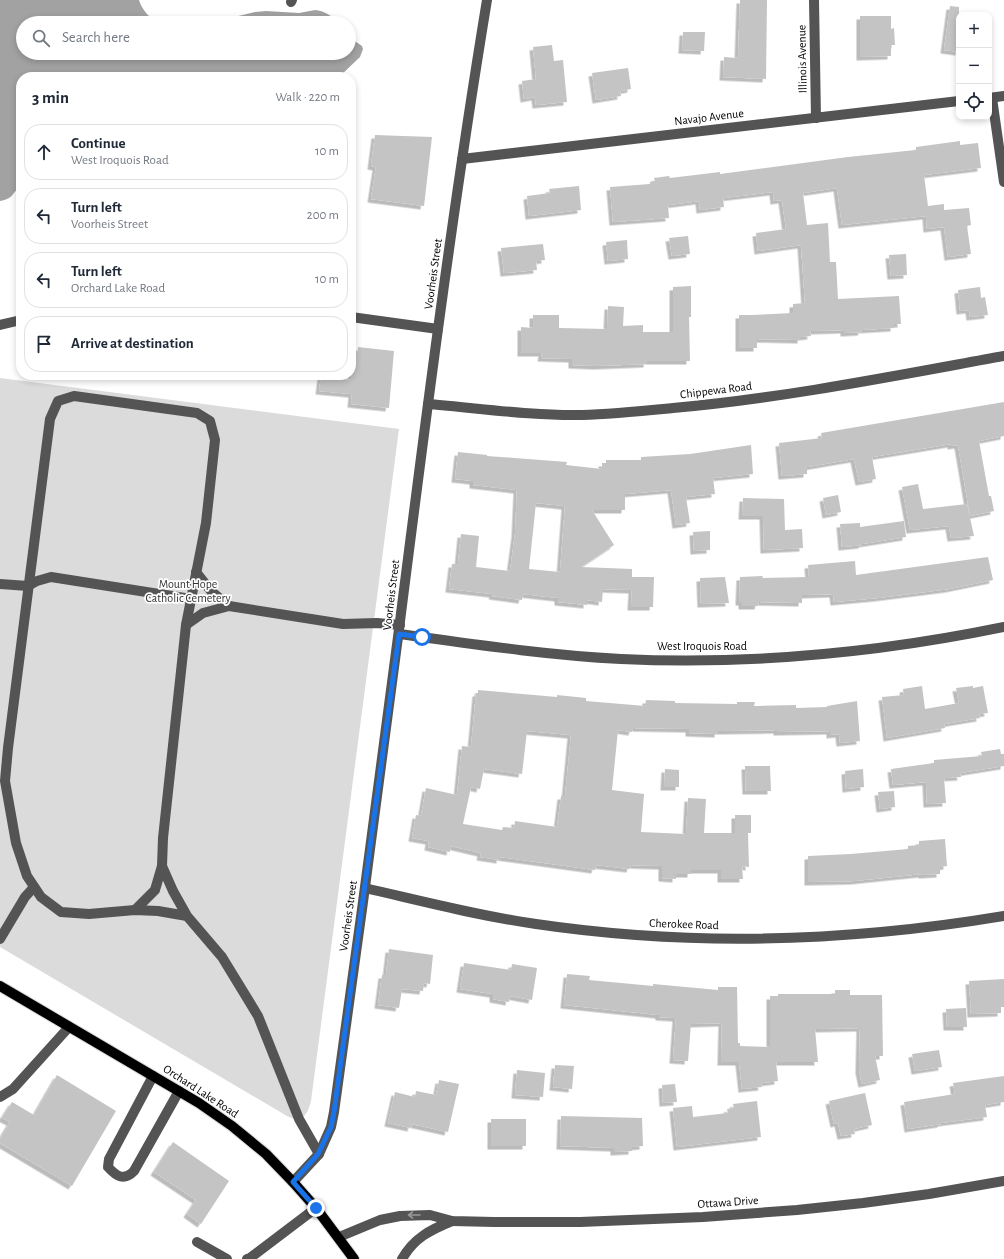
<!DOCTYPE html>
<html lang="en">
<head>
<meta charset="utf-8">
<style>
  :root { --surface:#fff; --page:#f2f2f3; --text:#1f2937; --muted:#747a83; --line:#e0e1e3 }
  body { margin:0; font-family:"Alegreya Sans",sans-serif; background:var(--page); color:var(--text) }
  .controls { position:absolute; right:12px; top:12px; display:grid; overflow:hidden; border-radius:8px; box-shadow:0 2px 6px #0003 }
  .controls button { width:36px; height:36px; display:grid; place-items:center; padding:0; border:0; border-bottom:1px solid var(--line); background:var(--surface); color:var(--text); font:20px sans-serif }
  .stop { position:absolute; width:12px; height:12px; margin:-9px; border:3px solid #1a73e8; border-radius:50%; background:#fff }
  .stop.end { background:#1a73e8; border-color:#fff; box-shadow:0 1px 4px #0008 }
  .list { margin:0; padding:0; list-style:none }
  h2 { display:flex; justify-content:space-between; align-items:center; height:52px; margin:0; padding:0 16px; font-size:17px }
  h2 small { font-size:13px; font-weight:400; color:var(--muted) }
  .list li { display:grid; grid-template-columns:26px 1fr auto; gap:12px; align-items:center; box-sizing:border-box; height:56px; margin:0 8px 8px; padding:0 8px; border:1px solid var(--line); border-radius:16px }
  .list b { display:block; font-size:15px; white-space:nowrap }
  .list p { margin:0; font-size:13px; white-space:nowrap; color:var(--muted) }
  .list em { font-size:13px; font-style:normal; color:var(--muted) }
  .icon { flex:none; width:22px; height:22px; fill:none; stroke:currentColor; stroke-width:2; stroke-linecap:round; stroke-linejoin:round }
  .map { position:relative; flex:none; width:1004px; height:1259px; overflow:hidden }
  .search { position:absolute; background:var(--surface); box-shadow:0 2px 6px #0003; left:16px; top:16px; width:340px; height:44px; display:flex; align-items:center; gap:10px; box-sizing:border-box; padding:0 14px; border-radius:22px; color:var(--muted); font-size:15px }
  .panel { position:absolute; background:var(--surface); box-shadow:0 2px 6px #0003; left:16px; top:72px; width:340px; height:308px; border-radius:16px }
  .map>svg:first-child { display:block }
</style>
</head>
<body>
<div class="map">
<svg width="1004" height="1259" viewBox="0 0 1004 1259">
  <defs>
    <filter id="shadow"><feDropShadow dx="-3.5" dy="3.5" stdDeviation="0" flood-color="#0004"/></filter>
  </defs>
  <rect width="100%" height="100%" fill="#fff"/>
  <path fill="#dbdbdb" d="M0 378 399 429 311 1101C308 1114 302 1124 287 1116L0 947Z"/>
  <g fill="#a2a2a2">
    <path d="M0 0H139C142 10 150 19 159 23H23V53H349V37L362 46 363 49 360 57 339 77H21V187C11 192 16 198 0 201Z"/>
    <path d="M315 10C324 11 332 15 338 23H216L230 18 255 12 266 11 299 13Z"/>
  </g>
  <g fill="#c4c4c4" fill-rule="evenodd" filter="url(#shadow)">
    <polygon points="740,0 767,0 766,79 723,77 724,57 738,58"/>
    <polygon points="950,6 959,7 959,52 944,50"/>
    <polygon points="860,16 891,16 891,29 894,28 895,45 891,45 891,56 860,57"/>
    <polygon points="683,32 705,32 704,51 682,50"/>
    <polygon points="552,45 554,61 563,60 567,102 536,105 535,97 524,99 522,81 536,79 533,47"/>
    <polygon points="628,68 631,89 620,91 621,96 596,100 592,73"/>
    <polygon points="375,135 432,137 424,206 371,199 376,167 371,166"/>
    <polygon points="960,141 960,145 978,143 981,168 924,175 928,206 944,204 944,210 969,208 971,225 967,226 971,254 948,257 944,227 927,229 926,216 842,225 837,188 803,193 807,225 828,223 830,262 836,262 838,299 899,296 901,324 894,324 894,328 861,330 862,332 844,333 844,330 810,331 811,336 801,337 801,340 757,339 757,348 739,348 739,315 752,315 793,313 793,304 805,303 801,245 758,251 756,233 786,229 782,200 774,201 773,192 723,198 724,207 700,210 699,201 668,205 669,218 613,222 610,187 650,184 650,182 655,181 654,178 669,176 670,178 720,172 720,174 848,157 916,150 916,147"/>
    <polygon points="579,186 581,210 529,216 527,196 550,193 549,189"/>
    <polygon points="688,236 690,254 672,256 669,238"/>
    <polygon points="627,240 628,259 608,261 606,242"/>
    <polygon points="543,244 545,260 536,261 537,270 504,273 501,248"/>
    <polygon points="906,254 907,275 891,276 889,255"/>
    <polygon points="691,286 691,317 689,317 690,361 647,361 647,364 597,366 572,365 572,359 541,358 542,353 521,353 521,327 533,328 533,315 559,315 559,328 607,329 608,306 624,307 623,326 643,325 643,332 673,332 673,287"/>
    <polygon points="980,287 981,298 985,297 988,315 970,317 969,310 960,311 958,290"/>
    <polygon points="358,347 394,351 389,408 351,404 352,394 319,391 321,376 351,380 351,354 357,355"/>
    <polygon points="1004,402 1004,436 979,441 989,496 991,496 994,511 970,516 958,445 951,446 951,444 872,457 876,479 859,482 854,459 807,467 807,474 782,476 779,443 822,438 821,433"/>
    <path d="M751 445 753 474 713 478 715 494 686 497 690 523 676 525 671 490 625 494V510H592L614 545 581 567 632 569V577H654L653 607H631L632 590 603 589 602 602 587 600V605L558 602V598L523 594 522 600 492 596 493 594 449 589 452 564H458L461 534 479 536 476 567 510 571 515 534 517 490 473 485V481L455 479 458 452 487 455V456L567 462 566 465 602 469V463H606V460H641V457L690 454ZM536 503 565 506 560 572 529 569Z"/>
    <polygon points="918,484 923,509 967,504 974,536 951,538 949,526 910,530 902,487"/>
    <polygon points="838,495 841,512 826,515 823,498"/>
    <polygon points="743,498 784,499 785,530 802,529 803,548 764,550 763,516 742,516"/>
    <polygon points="904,521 906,537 862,544 862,545 842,547 840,524 860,523 860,527"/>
    <polygon points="710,531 710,550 694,551 693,532"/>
    <polygon points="988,557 993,580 949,589 878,598 834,602 833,594 802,595 802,603 759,602 758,606 742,606 742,602 739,602 740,577 763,576 762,578 809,577 808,565 855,561 856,575"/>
    <polygon points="725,577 729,603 701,604 700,578"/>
    <polygon points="922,686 925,709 959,703 956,688 973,686 973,688 983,686 988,713 979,714 980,718 944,724 945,728 887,738 882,697 904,695 903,689"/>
    <path d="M478 690 557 697V695L586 698V701L645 706 646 700 675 701V703L737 704V702H755L754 706 796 705V708L827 707V706L857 701 860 741 840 743 839 734 830 735V731L777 732V730L718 731V734L689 733V729L633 728 632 732 618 730 612 790 644 794 641 832 686 834 688 798 706 799 704 833H748L749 867 742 866 743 879H721V870H691V874H676V879L662 878V866L631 865 630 869 596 865 595 870 500 857V860L480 857 481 853 451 846 450 852 428 847 429 841 412 838 416 815 421 816 426 788 457 795 462 746 471 747 476 693H478ZM527 731 571 735 565 796H561L557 827 515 821 514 828 503 827 502 830 463 824 471 787 480 789 484 769 522 774Z"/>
    <polygon points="1000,749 1001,754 1004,754 1004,766 960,773 961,777 944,778 946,803 927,804 926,782 893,785 891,769 934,763 934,760 982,756 981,752"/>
    <polygon points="745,766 770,766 771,791 746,791"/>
    <polygon points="665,769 679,770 679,787 664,787"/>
    <polygon points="863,769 864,787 846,789 845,771"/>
    <polygon points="894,791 895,807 880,809 878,792"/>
    <rect x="735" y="815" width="16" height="18"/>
    <polygon points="945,839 947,866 940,867 940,874 922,875 922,874 854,881 808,882 808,856 851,854 908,849 908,846 919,845 919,841"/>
    <polygon points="389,949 433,955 430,984 424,983 423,991 402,989 399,1008 378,1005 382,975 386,975"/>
    <polygon points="464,963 511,970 512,964 537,968 532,1000 510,996 509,1002 493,999 493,994 460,989"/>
    <polygon points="567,974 590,976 589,980 653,986 653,984 718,990 718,987 737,987 738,1043 740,1043 740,1046 770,1047 770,996 778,996 778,994 835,994 835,990 850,990 850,995 882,995 883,1056 875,1056 880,1080 862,1084 859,1070 860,1028 815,1029 818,1062 776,1062 778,1081 761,1083 762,1087 742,1089 739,1062 721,1062 722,1023 691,1024 688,1061 673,1060 676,1018 659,1017 659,1015 564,1005"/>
    <polygon points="1004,979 1004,1007 1001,1007 1001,1013 971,1014 969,981"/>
    <polygon points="966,1008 967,1027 947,1027 946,1009"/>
    <polygon points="939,1050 942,1067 915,1071 912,1054"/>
    <polygon points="555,1065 574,1066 572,1089 553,1087"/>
    <polygon points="517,1070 545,1073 543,1097 515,1095"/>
    <polygon points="57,1075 116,1111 72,1186 0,1143 0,1139 10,1122 2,1118 12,1102 34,1115"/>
    <polygon points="1004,1076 1004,1102 985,1105 987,1117 941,1123 941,1124 908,1129 904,1102 955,1094 953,1083"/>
    <polygon points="439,1080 459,1084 448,1132 412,1124 411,1128 388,1123 395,1092 415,1097 416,1091 436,1095"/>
    <polygon points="675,1084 677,1102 663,1103 662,1085"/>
    <polygon points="865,1093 872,1125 854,1129 855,1134 841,1136 838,1123 834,1124 829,1101"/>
    <polygon points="757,1101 761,1137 677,1147 673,1108 692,1106 693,1117 728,1113 727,1109 734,1108 733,1104"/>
    <polygon points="561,1116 642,1118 643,1146 632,1147 632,1151 614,1152 614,1148 560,1146"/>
    <rect x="491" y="1119" width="35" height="27"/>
    <polygon points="173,1142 229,1181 201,1224 187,1214 196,1200 154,1172"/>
  </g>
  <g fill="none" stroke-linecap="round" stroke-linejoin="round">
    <g stroke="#dbdbdb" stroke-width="12">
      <polyline id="major" points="0,986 199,1103 232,1126 266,1154 293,1182 316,1208 354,1259"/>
    </g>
    <g stroke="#545454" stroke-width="10">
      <polyline points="814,0 816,118"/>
      <polyline points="291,2 292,0"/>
      <polyline points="989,98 1004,96"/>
      <polyline points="992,98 1004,182"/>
      <polyline points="462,159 959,101"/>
      <polyline points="351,317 438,329"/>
      <polyline points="0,325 21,320"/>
      <path d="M428 404C479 408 531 416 582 415 612 414 642 411 673 408 784 398 894 376 1004 356"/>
      <polyline points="196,572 211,591 229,606"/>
      <polyline points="0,584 28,586 37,581 51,577 191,599"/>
      <polyline points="186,625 203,613 229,606 343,624 377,623 400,625"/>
      <path d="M399 634C472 644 546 655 621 659 750 665 878 653 1004 627"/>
      <path d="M365 888C422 901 479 916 536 924 692 947 849 942 1004 916"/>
      <polyline points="135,910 155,890 162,866"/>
      <polyline points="187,916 158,911 135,910 89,914 61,912 41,897 27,876 16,843 5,781 8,748 50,419 58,401 74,396 197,413 210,421 215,440 206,523 186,625 163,838 162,866 173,891 187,916 222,957 258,1016 299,1119 319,1154"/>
      <polyline points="0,939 25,897 34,887"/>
      <path d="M153 1076 109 1159 108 1167C117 1177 124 1181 134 1171L179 1091"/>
      <polyline points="0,1097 13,1089 69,1027"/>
      <path d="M293 1182 319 1154 331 1127 334 1112C356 954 378 795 398 637 425 424 452 212 487 0"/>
      <polyline points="339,1237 380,1220 400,1216 430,1215 452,1221 494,1222 580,1222 703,1217 797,1210 863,1203 929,1194 1004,1181"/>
      <polyline points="197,1242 227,1259"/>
      <polyline points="247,1259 250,1258 316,1208"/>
      <path d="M402 1259C414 1238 430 1230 452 1221"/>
    </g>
    <use href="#major" stroke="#000" stroke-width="10"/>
  </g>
  <defs><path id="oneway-shaft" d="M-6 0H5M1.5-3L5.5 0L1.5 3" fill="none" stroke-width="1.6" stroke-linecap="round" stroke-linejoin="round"/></defs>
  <use stroke="#989898" href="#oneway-shaft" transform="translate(414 1215) rotate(180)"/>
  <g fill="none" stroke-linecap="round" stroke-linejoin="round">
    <polyline stroke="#1a73e8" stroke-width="5" points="316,1208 293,1182 318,1154 331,1127 334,1112 399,634 422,637"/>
  </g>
  <g text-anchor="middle" stroke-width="3.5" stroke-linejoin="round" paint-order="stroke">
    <g font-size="12" fill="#000" stroke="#fff">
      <text transform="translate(802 59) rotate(-91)" y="4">Illinois Avenue</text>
      <text transform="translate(709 117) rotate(-7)" y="4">Navajo Avenue</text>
      <text transform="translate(433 274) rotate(-82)" y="4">Voorheis Street</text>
      <text transform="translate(716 390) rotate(-7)" y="4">Chippewa Road</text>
      <text transform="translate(391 595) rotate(-83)" y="4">Voorheis Street</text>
      <text x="702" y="650">West Iroquois Road</text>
      <text transform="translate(348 916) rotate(-82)" y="4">Voorheis Street</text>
      <text transform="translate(684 924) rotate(2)" y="4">Cherokee Road</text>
      <text transform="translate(201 1091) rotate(33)" y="4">Orchard Lake Road</text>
      <text transform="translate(728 1202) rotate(-4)" y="4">Ottawa Drive</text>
    </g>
    <g font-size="12" fill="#323232" stroke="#fff">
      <text x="188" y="588">Mount Hope<tspan x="188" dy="14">Catholic Cemetery</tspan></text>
    </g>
  </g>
</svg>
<div class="controls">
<button>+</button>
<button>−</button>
<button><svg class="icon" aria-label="locate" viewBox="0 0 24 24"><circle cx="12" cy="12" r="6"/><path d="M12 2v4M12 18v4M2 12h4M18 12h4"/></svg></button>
</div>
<div class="stop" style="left:422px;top:637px"></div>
<div class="stop end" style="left:316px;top:1208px"></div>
<div class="search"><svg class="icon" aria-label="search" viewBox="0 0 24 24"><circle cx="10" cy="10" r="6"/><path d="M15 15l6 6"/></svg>Search here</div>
<section class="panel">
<h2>3 min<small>Walk · 220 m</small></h2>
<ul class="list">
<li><svg class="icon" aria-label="ahead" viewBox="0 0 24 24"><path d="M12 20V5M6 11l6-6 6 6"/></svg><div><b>Continue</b><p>West Iroquois Road</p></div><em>10 m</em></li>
<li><svg class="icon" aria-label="left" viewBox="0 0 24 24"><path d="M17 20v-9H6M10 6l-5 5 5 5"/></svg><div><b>Turn left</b><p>Voorheis Street</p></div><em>200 m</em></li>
<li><svg class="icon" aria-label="left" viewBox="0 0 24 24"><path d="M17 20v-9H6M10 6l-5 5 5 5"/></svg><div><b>Turn left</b><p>Orchard Lake Road</p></div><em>10 m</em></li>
<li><svg class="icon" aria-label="arrive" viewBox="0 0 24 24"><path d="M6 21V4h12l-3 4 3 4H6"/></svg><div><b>Arrive at destination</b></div></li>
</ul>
</section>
</div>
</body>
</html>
